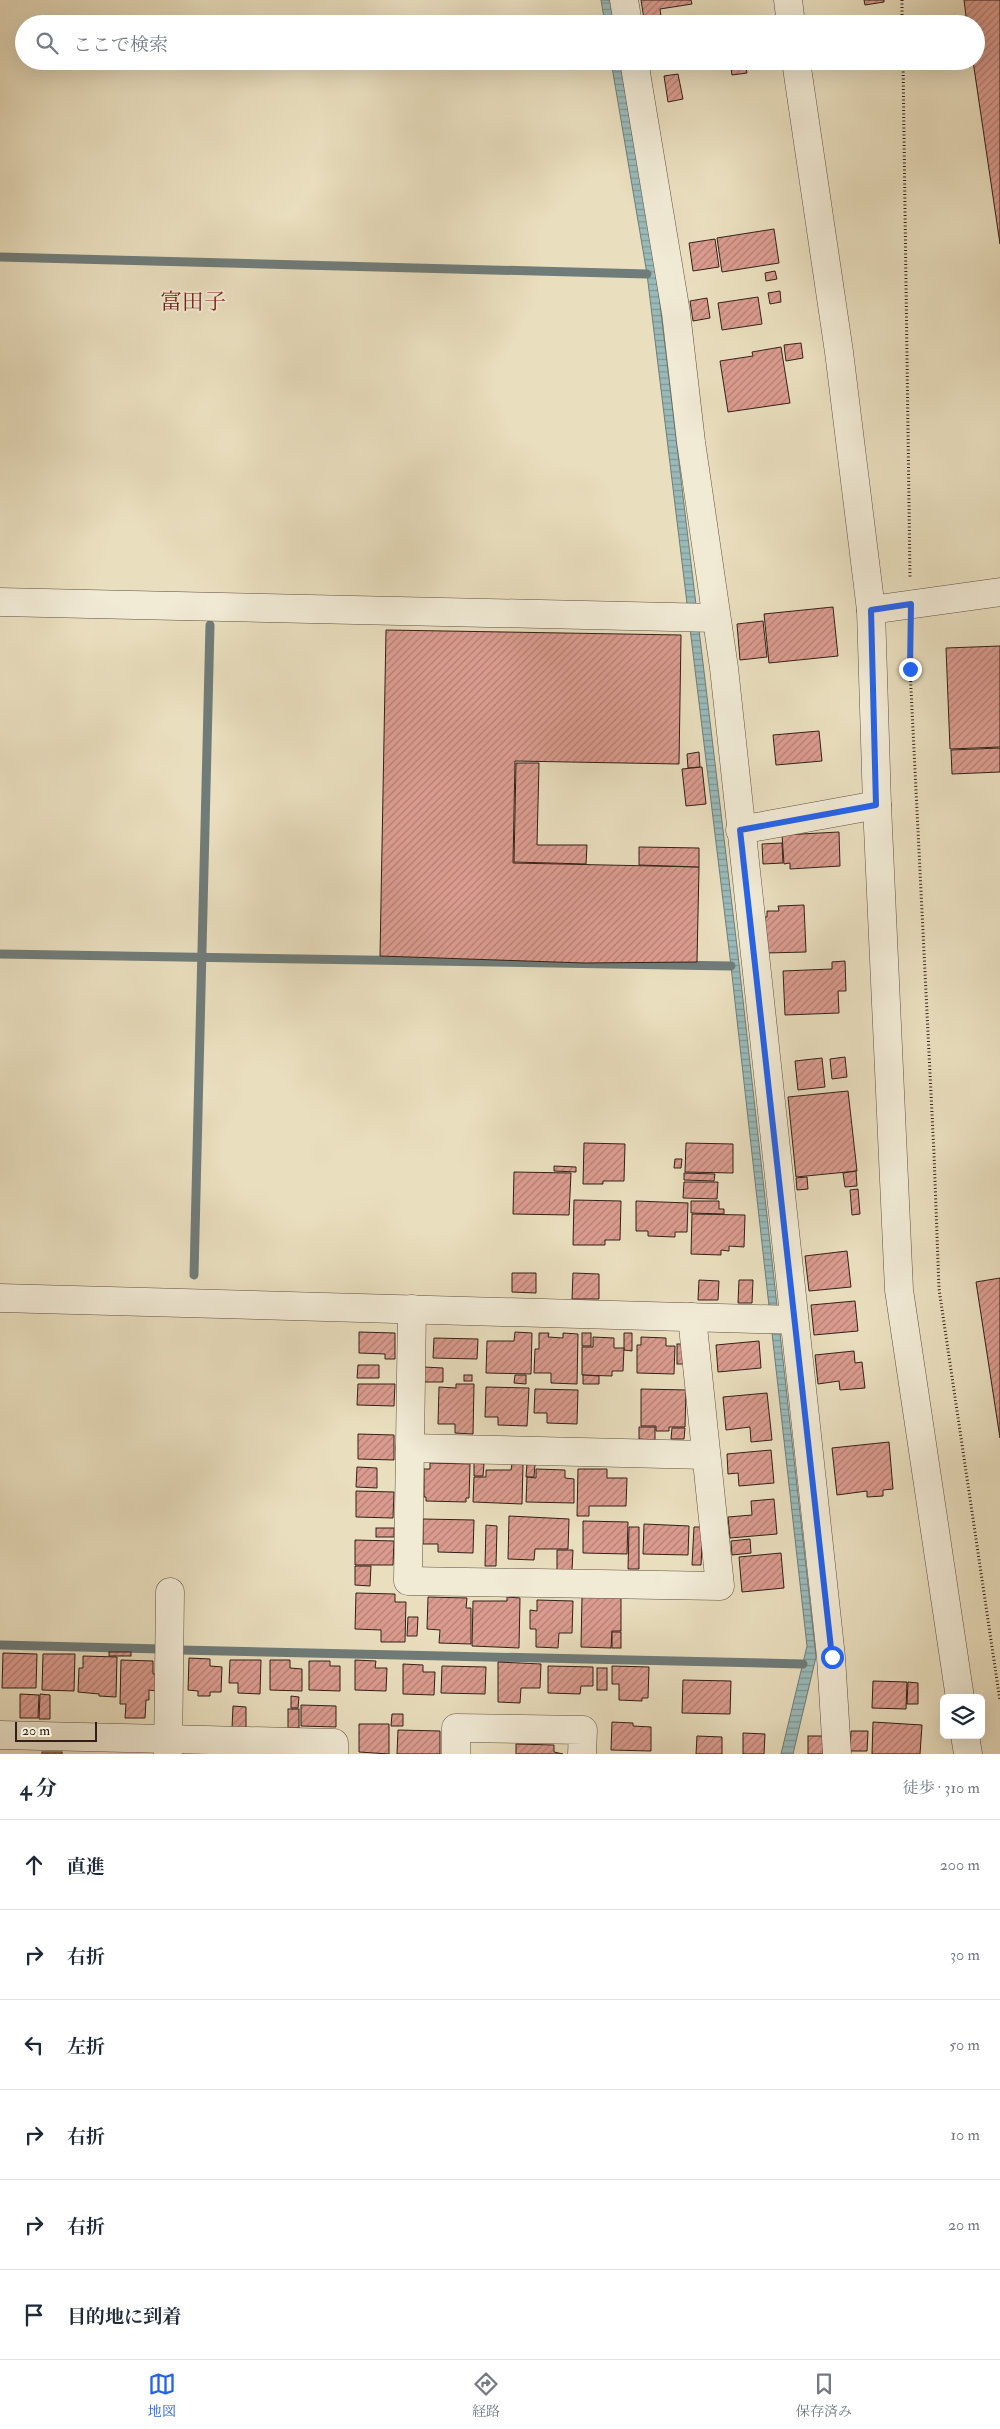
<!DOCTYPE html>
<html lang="ja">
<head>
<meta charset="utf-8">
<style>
  :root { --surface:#fff; --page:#f6f6f7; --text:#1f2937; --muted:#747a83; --line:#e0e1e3; --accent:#2563eb }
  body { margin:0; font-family:"IM FELL Double Pica","Noto Serif JP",serif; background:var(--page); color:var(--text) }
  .controls { position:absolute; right:15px; bottom:15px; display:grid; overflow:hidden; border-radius:8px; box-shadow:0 5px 20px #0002 }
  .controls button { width:45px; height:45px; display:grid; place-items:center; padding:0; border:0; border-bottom:1px solid var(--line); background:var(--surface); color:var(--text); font:25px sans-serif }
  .scale { position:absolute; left:15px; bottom:12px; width:82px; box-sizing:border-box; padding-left:5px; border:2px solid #322018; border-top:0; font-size:14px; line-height:18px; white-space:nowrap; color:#322018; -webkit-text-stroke:4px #f1ead5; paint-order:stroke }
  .stop { position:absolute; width:15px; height:15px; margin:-11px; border:4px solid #2563eb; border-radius:50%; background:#fff }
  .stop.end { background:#2563eb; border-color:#fff; box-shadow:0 1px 5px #0008 }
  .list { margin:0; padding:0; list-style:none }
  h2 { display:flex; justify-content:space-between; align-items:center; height:65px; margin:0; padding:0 20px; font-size:21px }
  h2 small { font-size:16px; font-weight:400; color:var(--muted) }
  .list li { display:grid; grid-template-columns:32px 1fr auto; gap:15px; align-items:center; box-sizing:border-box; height:90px; padding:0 20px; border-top:1px solid var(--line) }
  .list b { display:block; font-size:19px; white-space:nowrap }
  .list em { font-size:16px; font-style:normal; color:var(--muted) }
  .icon { flex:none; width:28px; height:28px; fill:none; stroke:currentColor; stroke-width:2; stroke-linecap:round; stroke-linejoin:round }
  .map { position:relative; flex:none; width:1000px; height:1754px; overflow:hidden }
  .search { position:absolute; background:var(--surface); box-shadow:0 5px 20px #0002; left:15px; right:15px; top:15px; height:55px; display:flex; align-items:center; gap:12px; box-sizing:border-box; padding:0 18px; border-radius:28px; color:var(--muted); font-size:19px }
  .sheet { height:605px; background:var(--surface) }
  nav { display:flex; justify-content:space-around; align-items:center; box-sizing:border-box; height:70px; border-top:1px solid var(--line); background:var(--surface); font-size:14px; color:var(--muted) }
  nav a { display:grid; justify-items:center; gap:2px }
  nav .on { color:var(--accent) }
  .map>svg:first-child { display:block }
</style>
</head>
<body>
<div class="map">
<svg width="1000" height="1754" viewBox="0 0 1000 1754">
  <defs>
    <pattern id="water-rules" width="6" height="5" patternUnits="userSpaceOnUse" patternTransform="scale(1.25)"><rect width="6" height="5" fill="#9ababa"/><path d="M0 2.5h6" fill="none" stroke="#7e9796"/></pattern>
    <pattern id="building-hatch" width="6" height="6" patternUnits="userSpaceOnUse" patternTransform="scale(1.25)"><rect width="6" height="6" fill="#db9c8f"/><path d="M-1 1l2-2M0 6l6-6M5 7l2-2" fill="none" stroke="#b27f74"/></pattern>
  </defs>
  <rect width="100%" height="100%" fill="#e9debe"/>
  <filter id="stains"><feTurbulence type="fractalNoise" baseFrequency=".004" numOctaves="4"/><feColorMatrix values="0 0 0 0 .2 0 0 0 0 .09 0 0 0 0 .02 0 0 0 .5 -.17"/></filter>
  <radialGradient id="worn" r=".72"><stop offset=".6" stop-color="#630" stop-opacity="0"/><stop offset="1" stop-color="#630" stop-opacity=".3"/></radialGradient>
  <g fill="url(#water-rules)" stroke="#707c79">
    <polygon points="601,0 610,0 614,24 605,24"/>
    <polygon points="611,61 620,61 656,271 738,955 816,1657 793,1754 781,1754 807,1646 731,966 647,274"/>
  </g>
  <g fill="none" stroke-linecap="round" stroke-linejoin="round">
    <g stroke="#707c79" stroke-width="9">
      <polyline points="0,257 647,274"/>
      <polyline points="0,954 731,966"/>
      <polyline points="194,1275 210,625"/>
      <polyline points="0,1645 161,1649"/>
      <polyline points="180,1650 803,1664"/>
    </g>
  </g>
  <g fill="url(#building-hatch)" stroke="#322018">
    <polygon points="641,0 691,0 692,4 660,9 661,16 644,19"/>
    <polygon points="864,0 884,0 884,2 865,5"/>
    <polygon points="964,0 1000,0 1000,244 973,61 976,61 976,24 967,24"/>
    <polygon points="874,17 875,24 853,24 853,20"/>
    <polygon points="730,61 745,61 747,73 732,75"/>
    <polygon points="678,74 683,99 668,102 664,76"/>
    <polygon points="774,229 779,263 722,272 717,238"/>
    <polygon points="715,239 719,267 693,271 689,243"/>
    <polygon points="775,271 777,279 766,281 765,273"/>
    <polygon points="780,291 781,302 770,304 768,293"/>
    <polygon points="758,297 762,324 722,330 718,303"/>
    <polygon points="707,298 710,318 693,321 690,301"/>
    <polygon points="801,343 803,358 786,361 784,345"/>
    <polygon points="781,347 790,403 728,412 720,361 753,356 752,352"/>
    <polygon points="833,607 838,656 769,663 764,614"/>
    <polygon points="763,621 767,657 740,660 737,624"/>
    <polygon points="386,630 681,635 679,764 515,761 513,863 699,867 697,962 584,963 380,956"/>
    <polygon points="1000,646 1000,747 950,749 946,648"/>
    <polygon points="819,731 822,761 776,765 773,735"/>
    <polygon points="1000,748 1000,772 952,774 951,750"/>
    <polygon points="699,752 700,767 688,768 687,754"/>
    <polygon points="516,763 539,763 537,845 587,845 586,864 514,862"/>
    <polygon points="702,767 706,804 686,806 682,769"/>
    <polygon points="839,832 840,866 790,869 790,863 784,864 782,835"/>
    <polygon points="782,843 783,863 763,864 762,844"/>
    <polygon points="639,847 699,848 699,867 639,865"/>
    <polygon points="804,905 806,952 766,953 765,917 767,917 767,911 779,911 778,906"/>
    <polygon points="845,961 846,991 838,991 839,1013 785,1015 783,971 832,969 832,962"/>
    <polygon points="845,1057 847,1077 832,1079 830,1059"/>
    <polygon points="822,1058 825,1087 798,1090 795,1061"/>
    <polygon points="848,1091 857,1171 796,1177 788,1097"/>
    <polygon points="584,1143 625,1144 624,1181 603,1181 603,1184 583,1184"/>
    <polygon points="686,1143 733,1144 733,1173 685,1172"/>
    <polygon points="675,1159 682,1159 681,1168 674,1168"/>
    <polygon points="554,1166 576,1167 576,1172 554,1171"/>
    <polygon points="856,1171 857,1186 845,1187 843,1173"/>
    <polygon points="514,1172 571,1173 569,1215 513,1214"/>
    <polygon points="684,1173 715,1174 714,1181 684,1180"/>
    <polygon points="807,1177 808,1189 797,1190 796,1178"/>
    <polygon points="684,1182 718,1182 717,1199 683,1198"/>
    <polygon points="858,1189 860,1214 852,1215 850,1190"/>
    <polygon points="574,1200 621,1201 620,1240 605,1240 605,1245 573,1245"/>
    <polygon points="636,1201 688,1203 687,1232 675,1232 675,1237 648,1236 648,1231 636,1231"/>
    <polygon points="691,1201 719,1201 719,1209 724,1209 724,1214 691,1213"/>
    <polygon points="692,1214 745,1215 744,1247 729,1246 729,1251 721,1250 721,1255 691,1254"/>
    <polygon points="847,1251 851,1287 809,1291 805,1256"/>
    <polygon points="512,1273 536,1273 536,1293 512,1292"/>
    <polygon points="573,1273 599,1274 599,1299 572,1299"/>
    <polygon points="1000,1278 1000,1438 976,1282"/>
    <polygon points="699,1280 719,1281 718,1300 698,1300"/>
    <polygon points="739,1280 753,1280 752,1303 738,1303"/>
    <polygon points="855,1301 858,1331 814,1335 811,1305"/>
    <polygon points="359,1332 395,1333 395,1359 385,1359 385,1354 359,1353"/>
    <polygon points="515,1332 532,1333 531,1374 486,1373 487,1341 514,1341"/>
    <polygon points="539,1333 549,1333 548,1337 563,1338 563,1333 578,1334 577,1384 551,1383 551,1373 534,1373 535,1349 539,1349"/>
    <rect x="582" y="1333" width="9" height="13"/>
    <polygon points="624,1333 632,1333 632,1351 624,1350"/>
    <polygon points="593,1337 614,1338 614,1348 624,1348 623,1371 612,1371 612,1376 582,1375 582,1347 593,1347"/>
    <polygon points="641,1337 666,1338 666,1346 675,1346 674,1374 637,1373 637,1345 641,1345"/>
    <polygon points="434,1338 478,1339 477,1359 433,1358"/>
    <polygon points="759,1341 761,1368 718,1372 716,1345"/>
    <rect x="677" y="1344" width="6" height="20"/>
    <polygon points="854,1351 855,1363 862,1362 865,1388 840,1390 839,1381 818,1384 815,1355"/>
    <polygon points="358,1365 379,1365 379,1378 357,1378"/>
    <polygon points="424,1367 443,1368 443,1382 423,1382"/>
    <rect x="464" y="1375" width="8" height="6"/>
    <polygon points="515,1375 526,1375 526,1384 514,1383"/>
    <polygon points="583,1375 599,1376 599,1384 583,1384"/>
    <polygon points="358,1384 395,1384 394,1406 357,1405"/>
    <polygon points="456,1384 474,1384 473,1434 455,1433 455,1424 438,1424 439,1387 456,1388"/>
    <polygon points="486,1387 529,1388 527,1426 498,1425 498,1417 485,1417"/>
    <polygon points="535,1389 578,1390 577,1424 547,1423 547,1413 534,1413"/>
    <polygon points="641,1389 686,1390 685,1427 669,1427 669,1431 656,1431 656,1426 641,1426"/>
    <polygon points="767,1393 772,1440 751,1442 750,1427 726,1430 723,1397"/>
    <polygon points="639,1427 655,1427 655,1440 639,1439"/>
    <polygon points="672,1428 685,1428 684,1439 671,1439"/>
    <polygon points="358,1434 394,1435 394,1460 358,1459"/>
    <polygon points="889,1442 893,1489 883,1490 883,1496 867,1497 867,1491 837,1495 832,1448"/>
    <polygon points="771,1450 774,1483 739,1486 738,1473 728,1474 727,1454"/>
    <polygon points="430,1463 470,1464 469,1498 466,1498 466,1502 426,1501 426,1497 424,1497 424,1469 430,1469"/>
    <polygon points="474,1463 484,1464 483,1476 474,1476"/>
    <polygon points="527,1463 535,1464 534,1477 526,1477"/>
    <polygon points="512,1464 523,1464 522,1504 473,1502 474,1477 486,1477 486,1470 511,1470"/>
    <polygon points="357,1467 377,1468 377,1488 356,1487"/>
    <polygon points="536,1469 565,1470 565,1478 574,1479 574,1503 526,1502 527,1477 536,1478"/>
    <polygon points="578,1469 607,1469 607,1478 627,1478 626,1506 589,1506 589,1516 577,1516"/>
    <polygon points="356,1491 394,1492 393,1518 356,1517"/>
    <polygon points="774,1499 777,1534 730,1538 728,1517 752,1515 751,1501"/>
    <polygon points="509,1516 569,1519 568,1549 535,1549 534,1560 508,1559"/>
    <polygon points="423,1519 474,1520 473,1553 438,1552 438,1544 423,1544"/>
    <polygon points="583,1521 628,1522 627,1554 583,1553"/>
    <polygon points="644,1524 689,1526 688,1555 643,1554"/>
    <polygon points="486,1525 497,1526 496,1566 485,1566"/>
    <polygon points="629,1527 639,1527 639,1569 628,1569"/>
    <polygon points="694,1527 703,1527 701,1565 692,1565"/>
    <rect x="376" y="1528" width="18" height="9"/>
    <polygon points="750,1539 751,1553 732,1555 731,1541"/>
    <polygon points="355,1540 394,1541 393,1565 355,1565"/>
    <polygon points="557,1550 573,1550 572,1570 557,1570"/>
    <polygon points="781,1553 784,1588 742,1592 739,1557"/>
    <polygon points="355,1566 371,1566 370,1586 355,1585"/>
    <polygon points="356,1593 395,1594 395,1602 406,1602 405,1642 381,1642 381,1630 355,1629"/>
    <polygon points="428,1597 467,1598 466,1608 471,1608 471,1644 439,1643 440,1630 427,1629"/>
    <polygon points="507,1597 520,1598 519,1648 472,1646 473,1601 507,1601"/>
    <polygon points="582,1597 621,1598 621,1631 612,1631 611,1648 581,1647"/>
    <polygon points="537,1600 573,1601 572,1633 559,1633 558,1648 536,1647 536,1629 530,1629 530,1610 537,1611"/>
    <polygon points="408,1617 418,1617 417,1636 407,1636"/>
    <rect x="612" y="1632" width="9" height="16"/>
    <rect x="109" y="1652" width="22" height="4"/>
    <polygon points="3,1653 37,1654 36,1688 2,1688"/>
    <polygon points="43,1654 75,1654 74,1691 42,1690"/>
    <polygon points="83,1656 117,1657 116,1697 99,1696 99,1694 78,1692 79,1668 83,1668"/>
    <polygon points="189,1658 210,1659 210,1666 222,1667 221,1692 210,1692 210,1696 198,1696 198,1691 188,1690"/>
    <polygon points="121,1660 153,1661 153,1674 157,1674 157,1691 149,1690 149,1700 146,1700 145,1718 125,1718 126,1704 120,1704"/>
    <polygon points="230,1660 261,1660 260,1694 238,1693 238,1683 229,1683"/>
    <polygon points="270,1660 290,1660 290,1668 302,1669 302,1691 270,1690"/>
    <polygon points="355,1660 376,1661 375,1668 387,1668 386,1691 355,1690"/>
    <polygon points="309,1661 330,1661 330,1666 340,1666 340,1691 309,1690"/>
    <polygon points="498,1662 541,1664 540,1688 521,1688 520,1703 498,1702"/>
    <polygon points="403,1664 423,1665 423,1672 435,1672 434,1695 403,1694"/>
    <polygon points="442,1666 486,1667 485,1694 441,1693"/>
    <polygon points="548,1666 593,1667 593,1686 581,1686 580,1694 548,1693"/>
    <polygon points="612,1666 649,1667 648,1698 642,1698 642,1701 619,1700 619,1684 612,1684"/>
    <rect x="597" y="1668" width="10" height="22"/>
    <polygon points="683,1680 731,1681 730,1714 682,1713"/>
    <polygon points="873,1681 907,1682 906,1709 872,1708"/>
    <polygon points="908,1682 918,1683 918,1704 907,1704"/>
    <polygon points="20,1694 39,1695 38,1718 20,1718"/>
    <polygon points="40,1694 50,1695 50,1719 39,1719"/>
    <polygon points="291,1696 299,1697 298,1708 291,1708"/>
    <polygon points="301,1705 336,1706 336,1727 301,1726"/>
    <polygon points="233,1706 246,1707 246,1729 232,1728"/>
    <rect x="288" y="1709" width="11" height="19"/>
    <polygon points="392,1714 403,1714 403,1726 391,1726"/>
    <polygon points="612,1722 633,1723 633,1726 651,1727 651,1751 611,1750"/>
    <polygon points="873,1722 922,1725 920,1754 872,1754"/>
    <polygon points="359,1724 389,1724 389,1754 359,1752"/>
    <polygon points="398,1730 440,1731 440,1754 397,1754"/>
    <polygon points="851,1731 868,1731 867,1751 850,1751"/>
    <polygon points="743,1733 765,1734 764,1754 743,1754"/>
    <polygon points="697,1736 722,1737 722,1754 696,1754"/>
    <rect x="808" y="1736" width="15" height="18"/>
    <polygon points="516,1744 554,1745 554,1752 563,1754 516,1754"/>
    <rect x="42" y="1752" width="20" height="2"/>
  </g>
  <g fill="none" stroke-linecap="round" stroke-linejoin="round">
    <g stroke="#605042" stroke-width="29">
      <g id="minor">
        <polyline points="624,0 628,24"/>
        <polyline points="788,0 791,24"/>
        <polyline points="634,61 676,313 691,442 724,668 831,1657 837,1754"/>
        <polyline points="796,61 839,352 871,610 877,805 899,1290 960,1698"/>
        <polyline points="0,602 716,618"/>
        <polyline points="871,610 1000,592"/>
        <polyline points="740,830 877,805"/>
        <polyline points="0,1298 794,1320"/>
        <polyline points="412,1309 408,1581 720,1586 692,1317"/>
        <polyline points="410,1448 706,1455"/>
        <polyline points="0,1735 334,1743 334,1754"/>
        <polyline points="965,1735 968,1754"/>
        <polyline points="168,1754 170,1592"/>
        <polyline points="456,1754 456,1728 583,1730 582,1754"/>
      </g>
    </g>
    <g stroke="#322018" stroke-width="3" stroke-dasharray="1 2.5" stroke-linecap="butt">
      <polyline points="902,0 902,24"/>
      <polyline points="903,61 910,578"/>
      <polyline points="910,632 910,669 934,1154 939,1289 1000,1701"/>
    </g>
    <use href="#minor" stroke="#f1ead5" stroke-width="28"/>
  </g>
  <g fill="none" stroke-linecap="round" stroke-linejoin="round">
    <polyline stroke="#2563eb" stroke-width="6" points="832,1657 740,830 876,805 871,610 911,604 910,669"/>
  </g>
  <g text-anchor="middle" stroke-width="4" stroke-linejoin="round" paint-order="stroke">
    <g font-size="22" fill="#7a1f14" stroke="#f1ead5">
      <text x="193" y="309">富田子</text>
    </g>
  </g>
  <rect width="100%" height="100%" filter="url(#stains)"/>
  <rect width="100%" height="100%" fill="url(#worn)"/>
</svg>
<div class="controls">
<button><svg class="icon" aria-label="layers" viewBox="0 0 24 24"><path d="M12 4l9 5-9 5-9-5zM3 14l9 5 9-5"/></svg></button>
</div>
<div class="scale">20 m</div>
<div class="stop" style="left:832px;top:1657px"></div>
<div class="stop end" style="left:910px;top:669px"></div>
<div class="search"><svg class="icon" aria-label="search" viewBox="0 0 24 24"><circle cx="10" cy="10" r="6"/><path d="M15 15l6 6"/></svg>ここで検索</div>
</div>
<section class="sheet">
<h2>4 分<small>徒歩 · 310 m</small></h2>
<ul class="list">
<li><svg class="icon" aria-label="ahead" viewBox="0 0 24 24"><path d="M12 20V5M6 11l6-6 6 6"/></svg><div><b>直進</b></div><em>200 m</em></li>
<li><svg class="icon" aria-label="right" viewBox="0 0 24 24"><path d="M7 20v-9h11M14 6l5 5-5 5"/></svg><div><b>右折</b></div><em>30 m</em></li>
<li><svg class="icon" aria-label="left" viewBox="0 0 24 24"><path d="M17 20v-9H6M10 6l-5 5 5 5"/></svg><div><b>左折</b></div><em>50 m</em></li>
<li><svg class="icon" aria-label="right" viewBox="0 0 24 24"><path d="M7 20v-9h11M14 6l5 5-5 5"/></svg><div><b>右折</b></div><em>10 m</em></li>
<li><svg class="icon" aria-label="right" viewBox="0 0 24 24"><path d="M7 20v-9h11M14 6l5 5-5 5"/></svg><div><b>右折</b></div><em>20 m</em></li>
<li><svg class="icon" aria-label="arrive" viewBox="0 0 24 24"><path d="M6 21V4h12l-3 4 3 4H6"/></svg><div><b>目的地に到着</b></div></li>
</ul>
</section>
<nav>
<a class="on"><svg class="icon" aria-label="map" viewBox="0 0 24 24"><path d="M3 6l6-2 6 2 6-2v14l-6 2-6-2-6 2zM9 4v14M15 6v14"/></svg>地図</a>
<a><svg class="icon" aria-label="directions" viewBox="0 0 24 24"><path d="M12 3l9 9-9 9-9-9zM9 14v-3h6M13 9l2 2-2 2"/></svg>経路</a>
<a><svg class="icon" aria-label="saved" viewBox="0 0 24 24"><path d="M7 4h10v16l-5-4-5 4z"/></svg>保存済み</a>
</nav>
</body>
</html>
